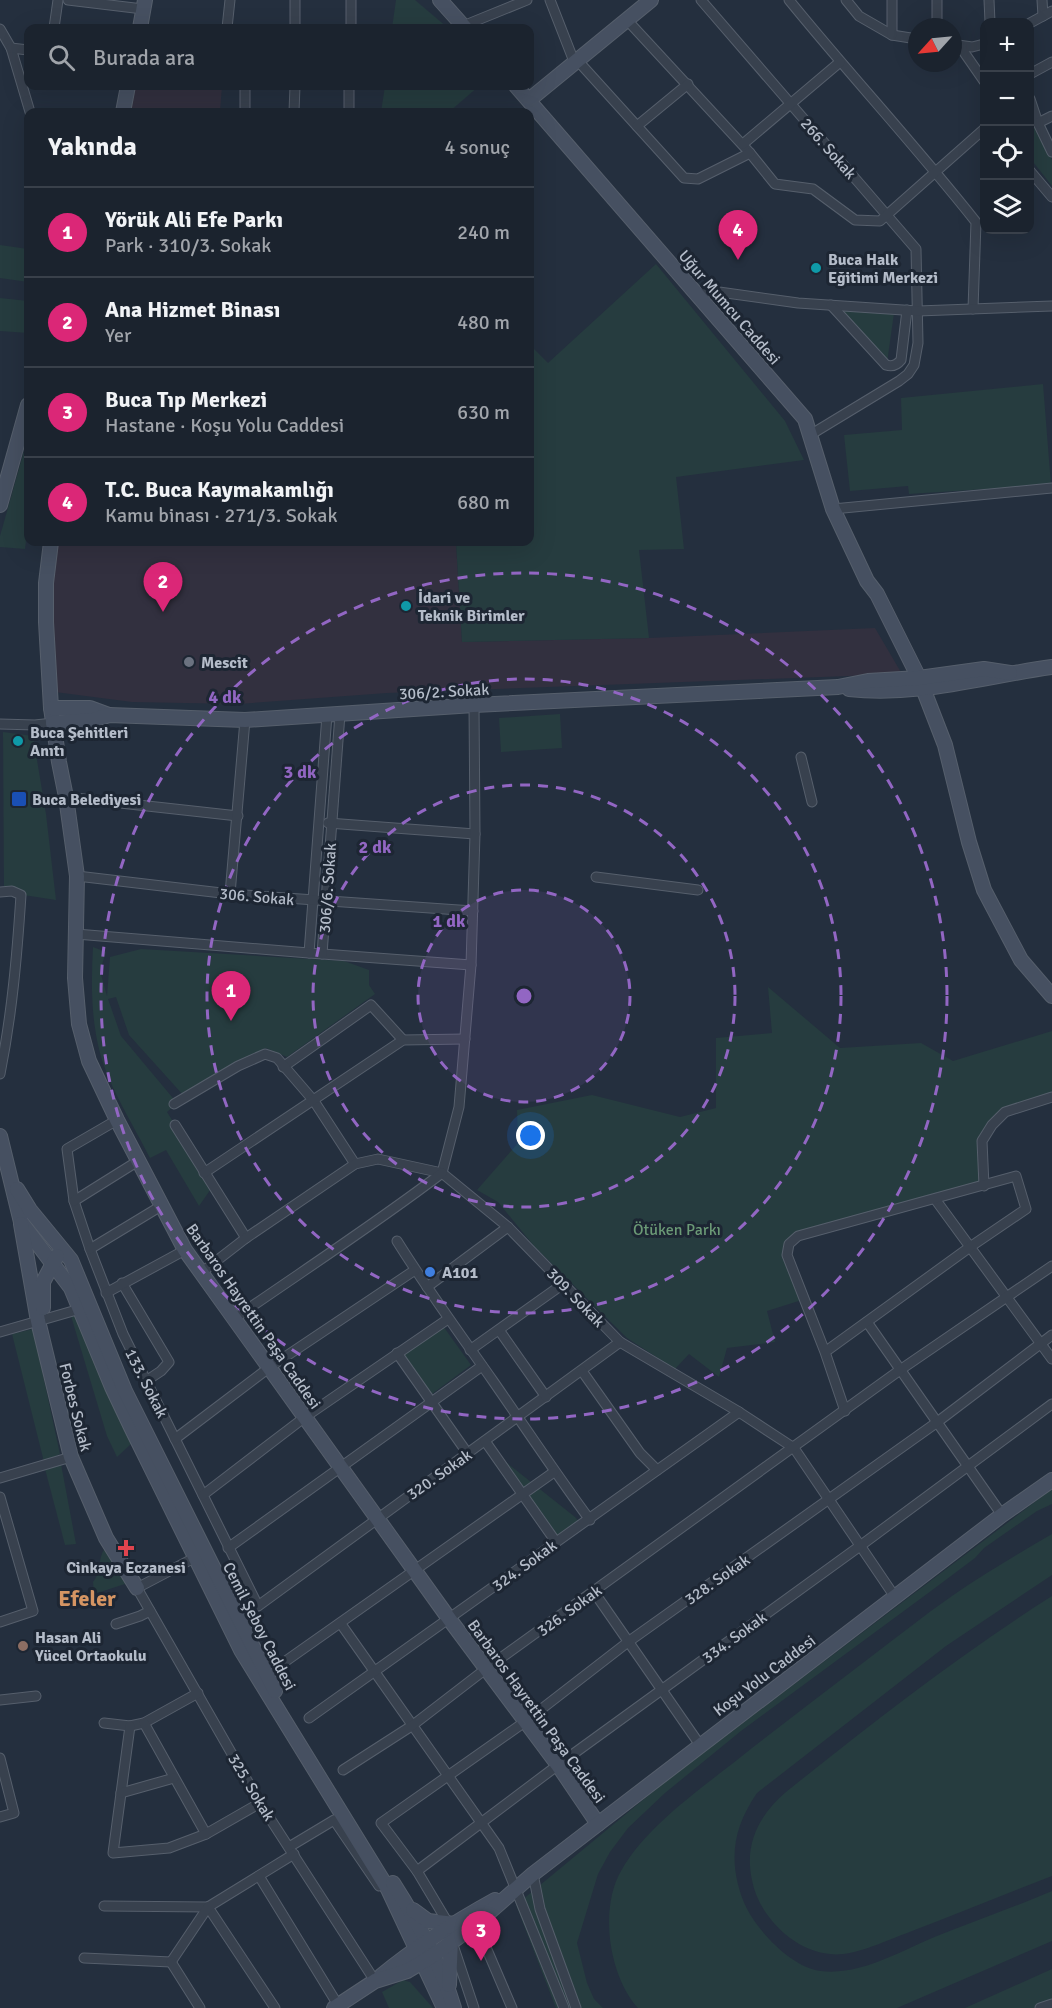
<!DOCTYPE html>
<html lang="tr">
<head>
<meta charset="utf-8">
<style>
  :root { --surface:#1b232e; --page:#282f3a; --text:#f1f3f6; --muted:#a0a4aa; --line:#39404a; --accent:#db2777 }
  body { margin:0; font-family:Signika,sans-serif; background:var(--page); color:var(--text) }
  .controls { position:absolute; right:18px; top:18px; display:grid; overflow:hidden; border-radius:12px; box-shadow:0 6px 24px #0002 }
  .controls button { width:54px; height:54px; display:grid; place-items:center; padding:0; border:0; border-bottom:2px solid var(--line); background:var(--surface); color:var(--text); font:30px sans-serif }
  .compass { position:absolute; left:908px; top:18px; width:54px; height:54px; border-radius:50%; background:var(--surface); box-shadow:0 6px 24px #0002; rotate:243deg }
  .you { position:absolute; left:531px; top:1136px; width:21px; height:21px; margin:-15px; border:4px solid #fff; border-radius:50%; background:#1a73e8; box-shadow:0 0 0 9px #1a73e833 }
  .badge { display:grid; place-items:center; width:39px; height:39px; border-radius:50%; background:var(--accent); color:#fff; font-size:20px; font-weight:700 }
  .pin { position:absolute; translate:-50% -50px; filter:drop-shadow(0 2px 3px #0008) }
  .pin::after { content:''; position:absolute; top:32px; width:21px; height:18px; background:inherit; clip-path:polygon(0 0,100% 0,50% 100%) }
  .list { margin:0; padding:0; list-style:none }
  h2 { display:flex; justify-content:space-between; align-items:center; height:78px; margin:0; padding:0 24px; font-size:26px }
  h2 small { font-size:20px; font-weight:400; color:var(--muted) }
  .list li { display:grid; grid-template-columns:39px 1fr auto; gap:18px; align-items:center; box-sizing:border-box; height:90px; padding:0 24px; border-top:2px solid var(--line) }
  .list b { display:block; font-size:22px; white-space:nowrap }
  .list p { margin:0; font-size:20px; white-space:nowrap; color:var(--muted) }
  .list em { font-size:20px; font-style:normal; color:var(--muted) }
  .icon { flex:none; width:33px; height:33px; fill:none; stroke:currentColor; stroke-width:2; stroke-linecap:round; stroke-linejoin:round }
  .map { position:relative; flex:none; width:1052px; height:2008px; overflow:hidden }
  .search { position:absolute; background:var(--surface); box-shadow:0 6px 24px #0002; left:24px; top:24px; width:510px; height:66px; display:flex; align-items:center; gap:15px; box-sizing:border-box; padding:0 21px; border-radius:12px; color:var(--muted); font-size:22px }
  .panel { position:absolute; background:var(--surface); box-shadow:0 6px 24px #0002; left:24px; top:108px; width:510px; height:438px; border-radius:12px }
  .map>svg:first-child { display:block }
</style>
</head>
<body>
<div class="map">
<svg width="1052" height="2008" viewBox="0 0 1052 2008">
  <rect width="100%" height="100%" fill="#242f3e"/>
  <g fill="#32303f">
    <polygon points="134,86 222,86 220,112 127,112"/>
    <polygon points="56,542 456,542 462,642 649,638 875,628 902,674 387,693 238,704 132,702 55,692 51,583"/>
  </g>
  <g fill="#263c3f">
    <polygon points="396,0 415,0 448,28 392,28"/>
    <polygon points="385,86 479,86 449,112 381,112"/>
    <polygon points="1030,110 1052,160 1052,186 1030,158"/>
    <polygon points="0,245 28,249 28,282 0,278"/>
    <polygon points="656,264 785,421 804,460 676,477 684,549 639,550 649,638 462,642 456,542 530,542 530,345 548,363"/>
    <polygon points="0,298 28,301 28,333 0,331"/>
    <polygon points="837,308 894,313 887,363"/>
    <polygon points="1043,384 1051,485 909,494 908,486 850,491 844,435 902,430 901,398"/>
    <polygon points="28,437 28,524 25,549 0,547 0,536"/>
    <polygon points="560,714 562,748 501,752 499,718"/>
    <polygon points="3,732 33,736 46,814 56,900 4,892"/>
    <path d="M93 947 106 952 100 971 107 996 110 957 141 949 344 961 369 970V985L375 994 287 1057 266 1048 237 1061 184 1096 129 1035 116 997 108 999 121 1036 177 1103 167 1112 213 1186 199 1206 166 1150 150 1158C134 1126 109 1087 100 1053 91 1019 91 983 93 947Z"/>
    <polygon points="768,987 840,1048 921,1043 953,1061 1052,1031 1052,1095 1005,1112 982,1141 984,1186 798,1236 787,1255 805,1299 767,1311 775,1342 727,1348 719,1377 689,1354 675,1369 627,1338 534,1246 498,1202 477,1190 518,1143 517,1110 592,1095 680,1117 716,1108 716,1038 772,1033"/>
    <polygon points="77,1315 133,1442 117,1457 107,1436 71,1316"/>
    <polygon points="443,1326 471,1365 432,1394 404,1355"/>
    <polygon points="33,1329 60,1454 44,1462 12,1334"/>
    <polygon points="482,1443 575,1517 581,1524 558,1541"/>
    <polygon points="61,1464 76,1544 65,1545 45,1469"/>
    <polygon points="1052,1489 1052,1504 1037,1511 984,1548 975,1558 931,1591 741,1731 665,1793 628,1828 610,1852 598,1874 577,1943 587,1983 594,1999 603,2008 556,2008 516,1905 661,1785"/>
    <path d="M1052 1534V1575L946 1646 757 1793C733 1828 728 1860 743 1900 753 1927 791 1968 821 1971 861 1976 902 1950 937 1936 976 1921 1014 1907 1052 1891V1941L897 2008H638C609 1976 599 1909 621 1871 647 1825 701 1789 742 1756 784 1723 826 1691 868 1659 896 1638 923 1616 952 1596 984 1574 1018 1554 1052 1534Z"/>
    <path d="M106 1547 128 1583 94 1594 93 1582C102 1572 97 1557 106 1547Z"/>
    <path d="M1052 1596V1876C1005 1894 959 1913 912 1931 893 1938 863 1952 843 1954 801 1959 759 1919 752 1880 744 1844 759 1815 786 1792 872 1723 959 1655 1052 1596Z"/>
    <polygon points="1052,1969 1052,2008 965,2008"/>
    <polygon points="403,1980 410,1982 433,2008 389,2008 382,1992"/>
  </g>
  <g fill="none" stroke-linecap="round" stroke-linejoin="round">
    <g stroke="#565f6c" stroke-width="11">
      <g id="street">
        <polyline points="68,0 143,9"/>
        <polyline points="550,0 575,64"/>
        <polyline points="701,0 916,249 918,343 914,365 908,374 899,381 810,435"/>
        <path d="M789 0C850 75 916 146 976 222L973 309"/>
        <polyline points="846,0 859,16 892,35 917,39"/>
        <polyline points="892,0 892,35"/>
        <polyline points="937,0 937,27"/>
        <polyline points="989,0 990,22"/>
        <polyline points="1042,0 1043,16"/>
        <polyline points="627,20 750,153 775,184 813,189 855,220 880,221 984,129"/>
        <polyline points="1030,23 1052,11"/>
        <polyline points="463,26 527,0"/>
        <polyline points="54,28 58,0"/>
        <polyline points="227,28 230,0"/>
        <polyline points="295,28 295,0"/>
        <polyline points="351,28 351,0"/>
        <polyline points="0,29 11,48 30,112"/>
        <polyline points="958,45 972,47 984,44"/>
        <polyline points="959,45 984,81"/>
        <polyline points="11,48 28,50"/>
        <polyline points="578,61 684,178 698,179 750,153"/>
        <polyline points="1030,74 1052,62"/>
        <polyline points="245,86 245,112"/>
        <polyline points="1030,99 1038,123 1052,152"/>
        <polyline points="294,112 295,86"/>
        <polyline points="349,112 349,86"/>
        <polyline points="1038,123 1052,116"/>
        <polyline points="637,126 688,84"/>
        <polyline points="743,144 840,62"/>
        <polyline points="1030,171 1052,197"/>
        <polyline points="698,294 712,291 798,303 918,311 1052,306"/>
        <path d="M831 305 886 365C892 367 897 365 901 360L907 310"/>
        <polyline points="833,509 1052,488"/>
        <polyline points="327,715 309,953 471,965"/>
        <polyline points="0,724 35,725 53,723"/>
        <polyline points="801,757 812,802"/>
        <polyline points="66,797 238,816"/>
        <polyline points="328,823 475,834"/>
        <polyline points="77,876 230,894 473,911"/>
        <polyline points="596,877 698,890"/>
        <path d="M0 892 12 891 21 895C17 956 12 1014 0 1074"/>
        <polyline points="230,894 245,720"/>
        <polyline points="76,934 309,953"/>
        <polyline points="322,954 340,714"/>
        <polyline points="283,1067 371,1005 403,1040"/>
        <polyline points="174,1104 238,1066 265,1054 277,1058 314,1101 355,1164"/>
        <polyline points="117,1120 67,1149 74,1201 90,1249 123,1334 258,1606 620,1342"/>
        <polyline points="175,1125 246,1238"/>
        <polyline points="204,1173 403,1040 465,1039"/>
        <polyline points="442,1173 459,1107 471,965 475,834 474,705"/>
        <polyline points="984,1186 982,1141 992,1125 1005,1112 1052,1097"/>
        <polyline points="935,1199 1052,1359"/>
        <polyline points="74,1201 138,1161"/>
        <path d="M397 1241C427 1289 460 1334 493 1381 525 1427 556 1474 590 1520"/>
        <polyline points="90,1249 161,1206"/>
        <polyline points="202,1272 246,1238 355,1164 378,1159 442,1173 508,1227 620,1342 739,1412 794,1448 895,1597"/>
        <polyline points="122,1283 169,1362 161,1371 146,1381"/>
        <polyline points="427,1287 508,1227"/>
        <polyline points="106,1293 185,1250"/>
        <path d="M235 1318C304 1270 375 1224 442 1173"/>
        <polyline points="867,1322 1002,1515"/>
        <polyline points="499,1330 546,1397"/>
        <polyline points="0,1332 80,1309"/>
        <polyline points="470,1350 563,1284"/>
        <polyline points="825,1352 970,1247 1026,1209 1016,1176 798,1236 789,1244 787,1255 825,1352 845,1411"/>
        <polyline points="397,1353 468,1454"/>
        <polyline points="582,1371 640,1453 657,1470"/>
        <polyline points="175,1439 270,1367 415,1270"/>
        <polyline points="485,1441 556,1542"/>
        <polyline points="0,1478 71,1457"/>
        <polyline points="203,1495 305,1417 448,1319"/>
        <polyline points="0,1497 33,1611 0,1622"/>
        <polyline points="228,1548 482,1366"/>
        <polyline points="194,1558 137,1588 260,1803 375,1981"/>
        <polyline points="594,1592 700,1745"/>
        <polyline points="116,1624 140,1616 150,1611"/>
        <polyline points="341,1624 499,1848 564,2008"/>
        <polyline points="283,1663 554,1472"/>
        <polyline points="0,1700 36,1696"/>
        <polyline points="309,1718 739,1412"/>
        <polyline points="104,1723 130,1726 144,1723 198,1693"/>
        <polyline points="144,1723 206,1834"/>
        <polyline points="130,1726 113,1853 169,1848 206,1834 260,1803"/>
        <polyline points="0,1758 14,1813 0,1817"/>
        <polyline points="343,1770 413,1725 487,1668 900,1370 1052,1266"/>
        <polyline points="121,1793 174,1778"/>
        <polyline points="289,1847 334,1820 379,1886"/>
        <polyline points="417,1871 558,1765 860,1546 1052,1404"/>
        <polyline points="533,1874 540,1909 576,2008"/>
        <polyline points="259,1876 338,2005"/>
        <polyline points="104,1906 208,1907"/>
        <polyline points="208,1907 275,2008"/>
        <polyline points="448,1923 417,1871 381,1823 526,1721 628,1642 936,1423 1052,1335"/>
        <polyline points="476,1924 512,2008"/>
        <polyline points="454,1948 474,2008"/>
        <polyline points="84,1958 171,1962"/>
        <polyline points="171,1962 208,1907 294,1854"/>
        <polyline points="171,1962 200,2008"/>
        <polyline points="1040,2008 1052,2004"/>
      </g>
    </g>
    <g stroke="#565f6c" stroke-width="16">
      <g id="secondary">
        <polyline points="440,0 465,28"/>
        <polyline points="140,28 145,0"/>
        <polyline points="516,86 805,419 833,509 867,581 877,594 919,678 945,745 969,842 984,890 1021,960 1052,996"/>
        <polyline points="529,100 651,0"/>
        <polyline points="123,112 128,86"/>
        <polyline points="0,505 28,405"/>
        <polyline points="51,542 46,583 46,622 51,708 59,762 66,797 77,876 75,978 79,1024 89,1061 117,1120 185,1250 450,1620 558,1765 598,1824"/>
        <path d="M849 689C917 697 985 676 1052 667"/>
        <polyline points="51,708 90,708 109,715"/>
        <polyline points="53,723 93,720 109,715 245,720 474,705 838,687 868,681 919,678 984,669 1010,673"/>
        <polyline points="0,1136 21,1222 71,1288 112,1387 131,1427 241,1650 388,1889 444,2008"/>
        <polyline points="17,1189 30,1210 71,1260 125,1391 275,1691"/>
        <polyline points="21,1224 38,1321 71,1457 106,1538 137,1588"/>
        <polyline points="43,1308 43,1282 57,1256"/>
        <path d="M393 1883C418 1922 441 1964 454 2008"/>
        <polyline points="413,1910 428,1921 455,1924"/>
        <path d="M381 1976C416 1947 455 1922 495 1900"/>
        <polyline points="449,1985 451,1940"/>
        <polyline points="334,2008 375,1981 407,1971 434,1955 476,1924 533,1874 598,1824 1002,1515 1052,1480"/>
      </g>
    </g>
    <use href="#street" stroke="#38414e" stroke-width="9"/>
    <use href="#secondary" stroke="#465061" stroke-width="14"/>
  </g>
  <circle cx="524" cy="996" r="106" fill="#9266c3" fill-opacity=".12"/>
  <g fill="none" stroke="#9266c3" stroke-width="3" stroke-dasharray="10 8">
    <circle cx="524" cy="996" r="106"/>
    <circle cx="524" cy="996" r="211"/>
    <circle cx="524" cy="996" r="317"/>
    <circle cx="524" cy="996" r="423"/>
  </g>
  <g fill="#0f9aa8" stroke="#1d2633" stroke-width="2">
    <circle cx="816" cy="268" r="6"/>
    <circle cx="406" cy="606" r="6"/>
    <circle cx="18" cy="741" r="6"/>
  </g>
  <circle fill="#6b7280" stroke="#1d2633" stroke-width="2" cx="189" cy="662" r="6"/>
  <rect fill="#1a4fb4" stroke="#1d2633" stroke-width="2" x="11" y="791" width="16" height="16" rx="3"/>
  <circle fill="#3f7fe0" stroke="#1d2633" stroke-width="2" cx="430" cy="1272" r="6"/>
  <path fill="#e0444e" stroke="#1d2633" stroke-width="2" d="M123 1539h6v6h6v6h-6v6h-6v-6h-6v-6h6z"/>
  <circle fill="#8d6e63" stroke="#1d2633" stroke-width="2" cx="23" cy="1646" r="6"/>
  <g text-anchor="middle" stroke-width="6" stroke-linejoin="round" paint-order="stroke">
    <g font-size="16" fill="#b4bcc9" stroke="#1d2633">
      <text transform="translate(829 148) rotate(49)" y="6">266. Sokak</text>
      <text transform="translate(730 307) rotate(49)" y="6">Uğur Mumcu Caddesi</text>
      <text transform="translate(444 691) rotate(-3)" y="6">306/2. Sokak</text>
      <text transform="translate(327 888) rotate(-86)" y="6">306/6. Sokak</text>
      <text transform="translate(257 896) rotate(5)" y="6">306. Sokak</text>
      <text transform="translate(576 1297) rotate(46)" y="6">309. Sokak</text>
      <text transform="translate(254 1316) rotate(55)" y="6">Barbaros Hayrettin Paşa Caddesi</text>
      <text transform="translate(147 1383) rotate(63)" y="6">133. Sokak</text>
      <text transform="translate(76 1407) rotate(76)" y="6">Forbes Sokak</text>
      <text transform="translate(439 1474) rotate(-35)" y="6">320. Sokak</text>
      <text transform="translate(524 1565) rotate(-36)" y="6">324. Sokak</text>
      <text transform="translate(717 1579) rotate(-35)" y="6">328. Sokak</text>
      <text transform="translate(569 1610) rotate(-36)" y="6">326. Sokak</text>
      <text transform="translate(260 1626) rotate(63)" y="6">Cemil Şeboy Caddesi</text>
      <text transform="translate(734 1637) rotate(-36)" y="6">334. Sokak</text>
      <text transform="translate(764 1675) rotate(-37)" y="6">Koşu Yolu Caddesi</text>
      <text transform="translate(537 1711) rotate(54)" y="6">Barbaros Hayrettin Paşa Caddesi</text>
      <text transform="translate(252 1787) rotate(59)" y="6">325. Sokak</text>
    </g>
    <g font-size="16" font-weight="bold" fill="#b4bcc9" stroke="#1d2633" text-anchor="start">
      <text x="828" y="265">Buca Halk<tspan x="828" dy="18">Eğitimi Merkezi</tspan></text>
      <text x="418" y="603">İdari ve<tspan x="418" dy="18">Teknik Birimler</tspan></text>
      <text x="201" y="668">Mescit</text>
      <text x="30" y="738">Buca Şehitleri<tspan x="30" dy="18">Anıtı</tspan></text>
      <text x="32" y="805">Buca Belediyesi</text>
      <text x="442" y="1278">A101</text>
      <text x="126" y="1573" text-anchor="middle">Cinkaya Eczanesi</text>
      <text x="35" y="1643">Hasan Ali<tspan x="35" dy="18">Yücel Ortaokulu</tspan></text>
    </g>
    <g font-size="16" fill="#6b9a76" stroke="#1d2633">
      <text x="677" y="1235">Ötüken Parkı</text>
    </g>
    <g font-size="22" font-weight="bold" fill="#d59563" stroke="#1d2633">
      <text x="87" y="1606">Efeler</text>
    </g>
  </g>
  <circle cx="524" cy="996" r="9" fill="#9266c3" stroke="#1d2633" stroke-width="3"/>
  <g font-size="18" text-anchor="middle" font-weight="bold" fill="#9266c3" stroke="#1d2633" stroke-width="6" stroke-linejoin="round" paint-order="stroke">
    <text x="225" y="703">4 dk</text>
    <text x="300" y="778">3 dk</text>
    <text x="375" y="853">2 dk</text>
    <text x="449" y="927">1 dk</text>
  </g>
</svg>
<div class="controls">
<button>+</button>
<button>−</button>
<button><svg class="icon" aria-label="locate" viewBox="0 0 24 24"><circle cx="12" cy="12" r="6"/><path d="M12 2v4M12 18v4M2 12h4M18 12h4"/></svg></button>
<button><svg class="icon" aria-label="layers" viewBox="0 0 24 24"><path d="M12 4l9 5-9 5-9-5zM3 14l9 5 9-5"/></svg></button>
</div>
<svg class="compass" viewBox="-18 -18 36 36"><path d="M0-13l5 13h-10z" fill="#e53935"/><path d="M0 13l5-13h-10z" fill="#a0a4aa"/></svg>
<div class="you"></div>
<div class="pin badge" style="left:231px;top:1021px">1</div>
<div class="pin badge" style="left:163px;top:612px">2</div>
<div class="pin badge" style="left:481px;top:1961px">3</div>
<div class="pin badge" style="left:738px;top:260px">4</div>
<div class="search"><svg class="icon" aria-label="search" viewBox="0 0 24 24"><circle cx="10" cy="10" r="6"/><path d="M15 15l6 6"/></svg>Burada ara</div>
<section class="panel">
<h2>Yakında<small>4 sonuç</small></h2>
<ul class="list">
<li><span class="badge">1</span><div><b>Yörük Ali Efe Parkı</b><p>Park · 310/3. Sokak</p></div><em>240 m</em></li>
<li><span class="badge">2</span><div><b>Ana Hizmet Binası</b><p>Yer</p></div><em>480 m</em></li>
<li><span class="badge">3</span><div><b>Buca Tıp Merkezi</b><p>Hastane · Koşu Yolu Caddesi</p></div><em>630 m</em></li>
<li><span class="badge">4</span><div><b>T.C. Buca Kaymakamlığı</b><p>Kamu binası · 271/3. Sokak</p></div><em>680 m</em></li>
</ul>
</section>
</div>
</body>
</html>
